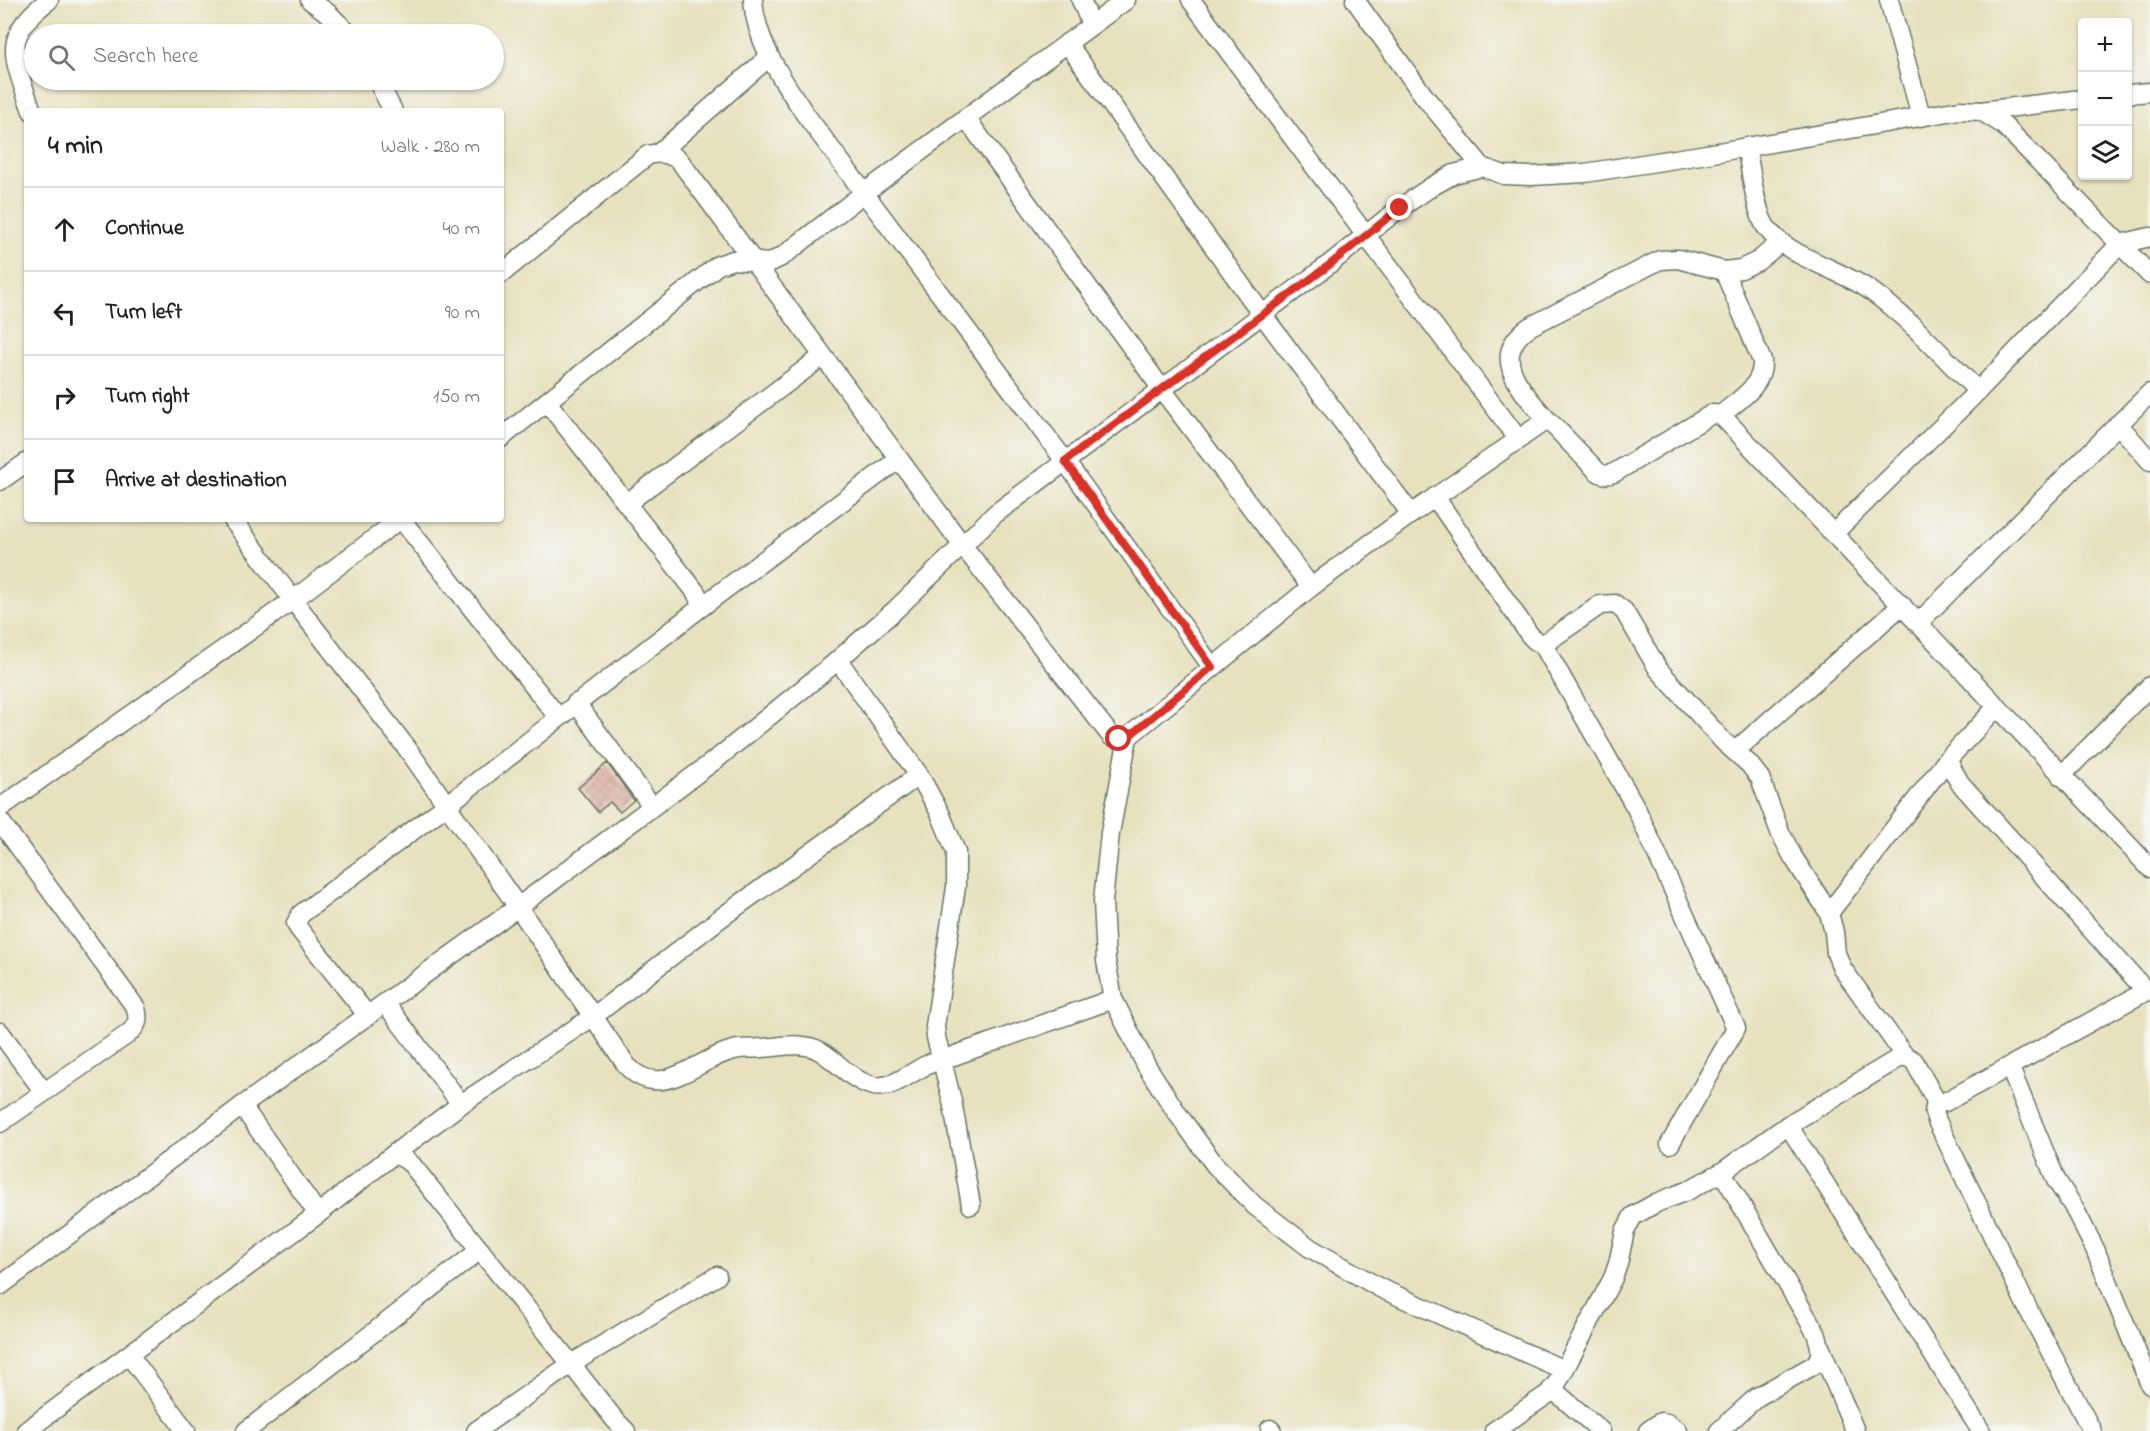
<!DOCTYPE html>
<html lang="en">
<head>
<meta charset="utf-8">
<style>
  :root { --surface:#fff; --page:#f2f2f2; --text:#202124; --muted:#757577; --line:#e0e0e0 }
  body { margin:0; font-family:"Indie Flower",sans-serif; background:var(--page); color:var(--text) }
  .controls { position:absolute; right:18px; top:18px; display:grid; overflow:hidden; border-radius:6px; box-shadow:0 2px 4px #0004 }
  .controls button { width:54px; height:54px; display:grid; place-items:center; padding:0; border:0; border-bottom:2px solid var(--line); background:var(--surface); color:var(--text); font:30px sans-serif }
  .stop { position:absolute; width:18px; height:18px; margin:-14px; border:4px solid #d93025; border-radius:50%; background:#fff }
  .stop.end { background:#d93025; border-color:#fff; box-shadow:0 2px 6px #0008 }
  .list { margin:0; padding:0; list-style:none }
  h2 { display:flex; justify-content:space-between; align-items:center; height:78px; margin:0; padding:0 24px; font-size:26px }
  h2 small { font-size:20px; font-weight:400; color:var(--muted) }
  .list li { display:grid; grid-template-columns:39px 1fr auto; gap:18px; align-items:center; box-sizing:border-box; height:84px; padding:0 24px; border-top:2px solid var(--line) }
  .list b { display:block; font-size:22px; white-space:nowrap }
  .list em { font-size:20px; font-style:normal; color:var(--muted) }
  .icon { flex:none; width:33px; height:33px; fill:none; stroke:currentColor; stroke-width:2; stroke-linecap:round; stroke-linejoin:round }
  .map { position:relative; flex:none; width:2150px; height:1431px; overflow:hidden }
  .search { position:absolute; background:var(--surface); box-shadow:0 2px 4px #0004; left:24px; top:24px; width:480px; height:66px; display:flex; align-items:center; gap:15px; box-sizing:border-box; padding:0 21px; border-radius:33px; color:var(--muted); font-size:22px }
  .panel { position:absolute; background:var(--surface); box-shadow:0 2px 4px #0004; left:24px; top:108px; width:480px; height:414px; border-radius:6px }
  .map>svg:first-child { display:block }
</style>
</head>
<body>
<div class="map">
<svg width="2150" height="1431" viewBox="0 0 2150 1431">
  <defs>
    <pattern id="building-cross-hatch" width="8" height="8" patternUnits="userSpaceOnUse" patternTransform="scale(1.5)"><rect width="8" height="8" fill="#d79e92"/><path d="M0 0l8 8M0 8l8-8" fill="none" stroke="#ae8278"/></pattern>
  </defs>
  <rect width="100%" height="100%" fill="#f6f6f2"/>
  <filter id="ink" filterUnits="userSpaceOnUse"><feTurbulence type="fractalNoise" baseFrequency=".0167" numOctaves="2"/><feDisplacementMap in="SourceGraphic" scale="12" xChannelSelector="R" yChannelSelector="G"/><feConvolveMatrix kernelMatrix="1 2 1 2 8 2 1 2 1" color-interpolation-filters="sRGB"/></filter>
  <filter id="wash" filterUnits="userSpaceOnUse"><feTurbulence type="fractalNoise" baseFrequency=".008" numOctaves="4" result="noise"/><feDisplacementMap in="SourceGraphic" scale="24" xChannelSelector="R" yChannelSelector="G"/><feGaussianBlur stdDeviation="1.35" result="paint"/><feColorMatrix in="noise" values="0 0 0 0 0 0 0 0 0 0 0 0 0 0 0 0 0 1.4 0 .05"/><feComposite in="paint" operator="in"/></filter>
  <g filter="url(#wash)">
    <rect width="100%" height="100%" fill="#e8e1be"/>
    <g id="blocks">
      <polygon fill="url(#building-cross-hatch)" points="607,763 634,800 620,812 610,802 598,812 578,788"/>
    </g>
  </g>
  <g filter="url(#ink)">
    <use href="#blocks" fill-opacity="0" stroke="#657664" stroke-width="1.5"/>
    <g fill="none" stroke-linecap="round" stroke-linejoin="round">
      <g stroke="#657664" stroke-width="21">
        <g id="street">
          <polyline points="310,0 329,14 349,34"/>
          <path d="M753 0C756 43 782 79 805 114L1065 461 1212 667"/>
          <polyline points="1081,0 1091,24"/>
          <path d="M1191 0C1299 148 1410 293 1519 440"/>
          <polyline points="1355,0 1424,96 1482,167 1504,175 1531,176 1585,173 1707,154 1960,110 1981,111 2002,124 2021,143 2150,275"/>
          <polyline points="1889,0 1921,116"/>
          <polyline points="1067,43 1262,314 1411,514"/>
          <polyline points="377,80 393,111"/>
          <polyline points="2128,94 2150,92"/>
          <path d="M32 111C13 57 0 37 49 0"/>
          <polyline points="1981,111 2082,99"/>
          <polyline points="966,118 1161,388 1311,587"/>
          <path d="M1746 147C1751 168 1755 211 1766 227 1788 258 1841 269 1871 291 1910 319 1943 357 1978 391"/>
          <polyline points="659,153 769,57"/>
          <path d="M501 274 648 155C660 152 668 153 679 160L963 546 1111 736 1119 739 1128 737 1311 587 1411 514 1542 423 1549 422 1555 427 1597 471C1603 476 1607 475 1614 473L1707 417 1712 414 1721 415 2150 868"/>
          <path d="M1721 415C1737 401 1764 386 1762 361L1724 271"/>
          <path d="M1549 422C1525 394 1486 358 1529 327L1660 260 1678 259 1724 271 1741 269 1758 261 1781 242"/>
          <polyline points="2118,424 2150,461"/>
          <polyline points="501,438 718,265 733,260 769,263 783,256 864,193 1126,0"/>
          <polyline points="0,481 27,462"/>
          <path d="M1435 497 1529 634C1535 641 1538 645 1548 641L1600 605 1615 604 1624 611 1658 669 1724 742 1749 764 1760 778 1780 832 1793 857 1829 913 1834 932 1836 953 1842 968 1904 1055"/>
          <polyline points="627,503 823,356"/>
          <polyline points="232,519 293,600 400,519"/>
          <polyline points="401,519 558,717"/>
          <polyline points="1833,534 1970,399 2120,244 2150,237"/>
          <polyline points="700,608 899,459"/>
          <polyline points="1919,622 2150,393"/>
          <polyline points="1542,643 1636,808 1736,1028 1670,1144"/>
          <polyline points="838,660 919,775 940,813 956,852 956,887 935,1026 936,1037 952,1101 971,1205"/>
          <polyline points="576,703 652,806"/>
          <polyline points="1997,707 1947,760 1960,783 2146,991"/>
          <polyline points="1128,737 1110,833 1103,901 1106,961 1113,999 1146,1065 1177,1113 1215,1165 1255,1206 1310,1248 1380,1288 1564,1370"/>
          <polyline points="1735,751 1902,605"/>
          <polyline points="2061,776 2150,686"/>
          <polyline points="0,808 293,600 409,751 518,907 242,1106 0,1286"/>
          <path d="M0 821 136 1008C139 1020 138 1025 128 1034L0 1123"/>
          <polyline points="1829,913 1947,760"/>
          <path d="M1113 999 942 1060C918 1063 898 1090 874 1086 853 1082 838 1062 820 1051 803 1041 781 1047 762 1048 754 1049 746 1048 739 1049 699 1055 663 1104 627 1066L518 907 719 757 831 666 894 611 995 514 1327 266 1400 208 1431 187 1454 174 1482 167"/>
          <polyline points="386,1004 461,1104"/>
          <polyline points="368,1016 299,929 296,923 301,914 447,805 700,608 699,598 695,591 547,402"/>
          <polyline points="0,1032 44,1092"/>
          <polyline points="2010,1068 2056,1180 2073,1206 2095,1249 2150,1385"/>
          <polyline points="1936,1101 1934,1112 1937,1121 2027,1307 2092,1431"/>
          <polyline points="242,1106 318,1214"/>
          <polyline points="1788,1125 1981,1431"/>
          <polyline points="394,1154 461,1104 594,1016 718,920 919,775"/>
          <polyline points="1821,1349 1855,1431"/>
          <polyline points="129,1355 186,1431"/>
          <polyline points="1552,1389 1601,1431"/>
          <polyline points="1270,1429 1272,1431"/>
          <polyline points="26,1431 318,1214 394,1154 405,1159 412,1165 571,1364 476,1431"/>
          <polyline points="246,1431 480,1250"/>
          <polyline points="626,1431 615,1420 571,1364 717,1276"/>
          <polyline points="1494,1431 1548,1394 1557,1383 1613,1278 1618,1264 1625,1231 1633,1216 1656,1203 1687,1191 1722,1172 1788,1125 1904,1055 1914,1061 1936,1101 1940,1103 1945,1102 2150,989"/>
          <polyline points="1648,1431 1661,1422 1667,1423 1678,1431"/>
          <path d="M1719 1431 1757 1397 1814 1365C1824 1355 1820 1345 1816 1333L1722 1172"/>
        </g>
      </g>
      <use href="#street" stroke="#fff" stroke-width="18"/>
    </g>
  </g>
  <g fill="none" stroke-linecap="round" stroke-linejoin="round" filter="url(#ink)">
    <polyline stroke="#d93025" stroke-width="8" points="1119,739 1128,737 1212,667 1065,461 1328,266 1400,208"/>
  </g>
</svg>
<div class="controls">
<button>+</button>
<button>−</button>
<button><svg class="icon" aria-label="layers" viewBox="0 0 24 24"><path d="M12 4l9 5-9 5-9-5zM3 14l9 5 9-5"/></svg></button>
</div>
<div class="stop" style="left:1119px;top:739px"></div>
<div class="stop end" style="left:1400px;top:208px"></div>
<div class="search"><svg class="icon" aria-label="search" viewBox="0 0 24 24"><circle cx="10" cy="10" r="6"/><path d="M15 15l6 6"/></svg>Search here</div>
<section class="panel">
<h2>4 min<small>Walk · 280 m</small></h2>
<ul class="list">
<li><svg class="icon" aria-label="ahead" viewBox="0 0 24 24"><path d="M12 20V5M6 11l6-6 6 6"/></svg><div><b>Continue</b></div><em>40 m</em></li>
<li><svg class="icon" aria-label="left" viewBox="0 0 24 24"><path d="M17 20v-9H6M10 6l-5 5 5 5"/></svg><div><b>Turn left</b></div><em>90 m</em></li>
<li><svg class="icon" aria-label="right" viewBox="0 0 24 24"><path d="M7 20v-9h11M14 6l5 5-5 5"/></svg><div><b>Turn right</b></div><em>150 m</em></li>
<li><svg class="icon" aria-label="arrive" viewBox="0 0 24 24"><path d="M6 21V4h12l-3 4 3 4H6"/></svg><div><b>Arrive at destination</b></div></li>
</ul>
</section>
</div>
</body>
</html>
